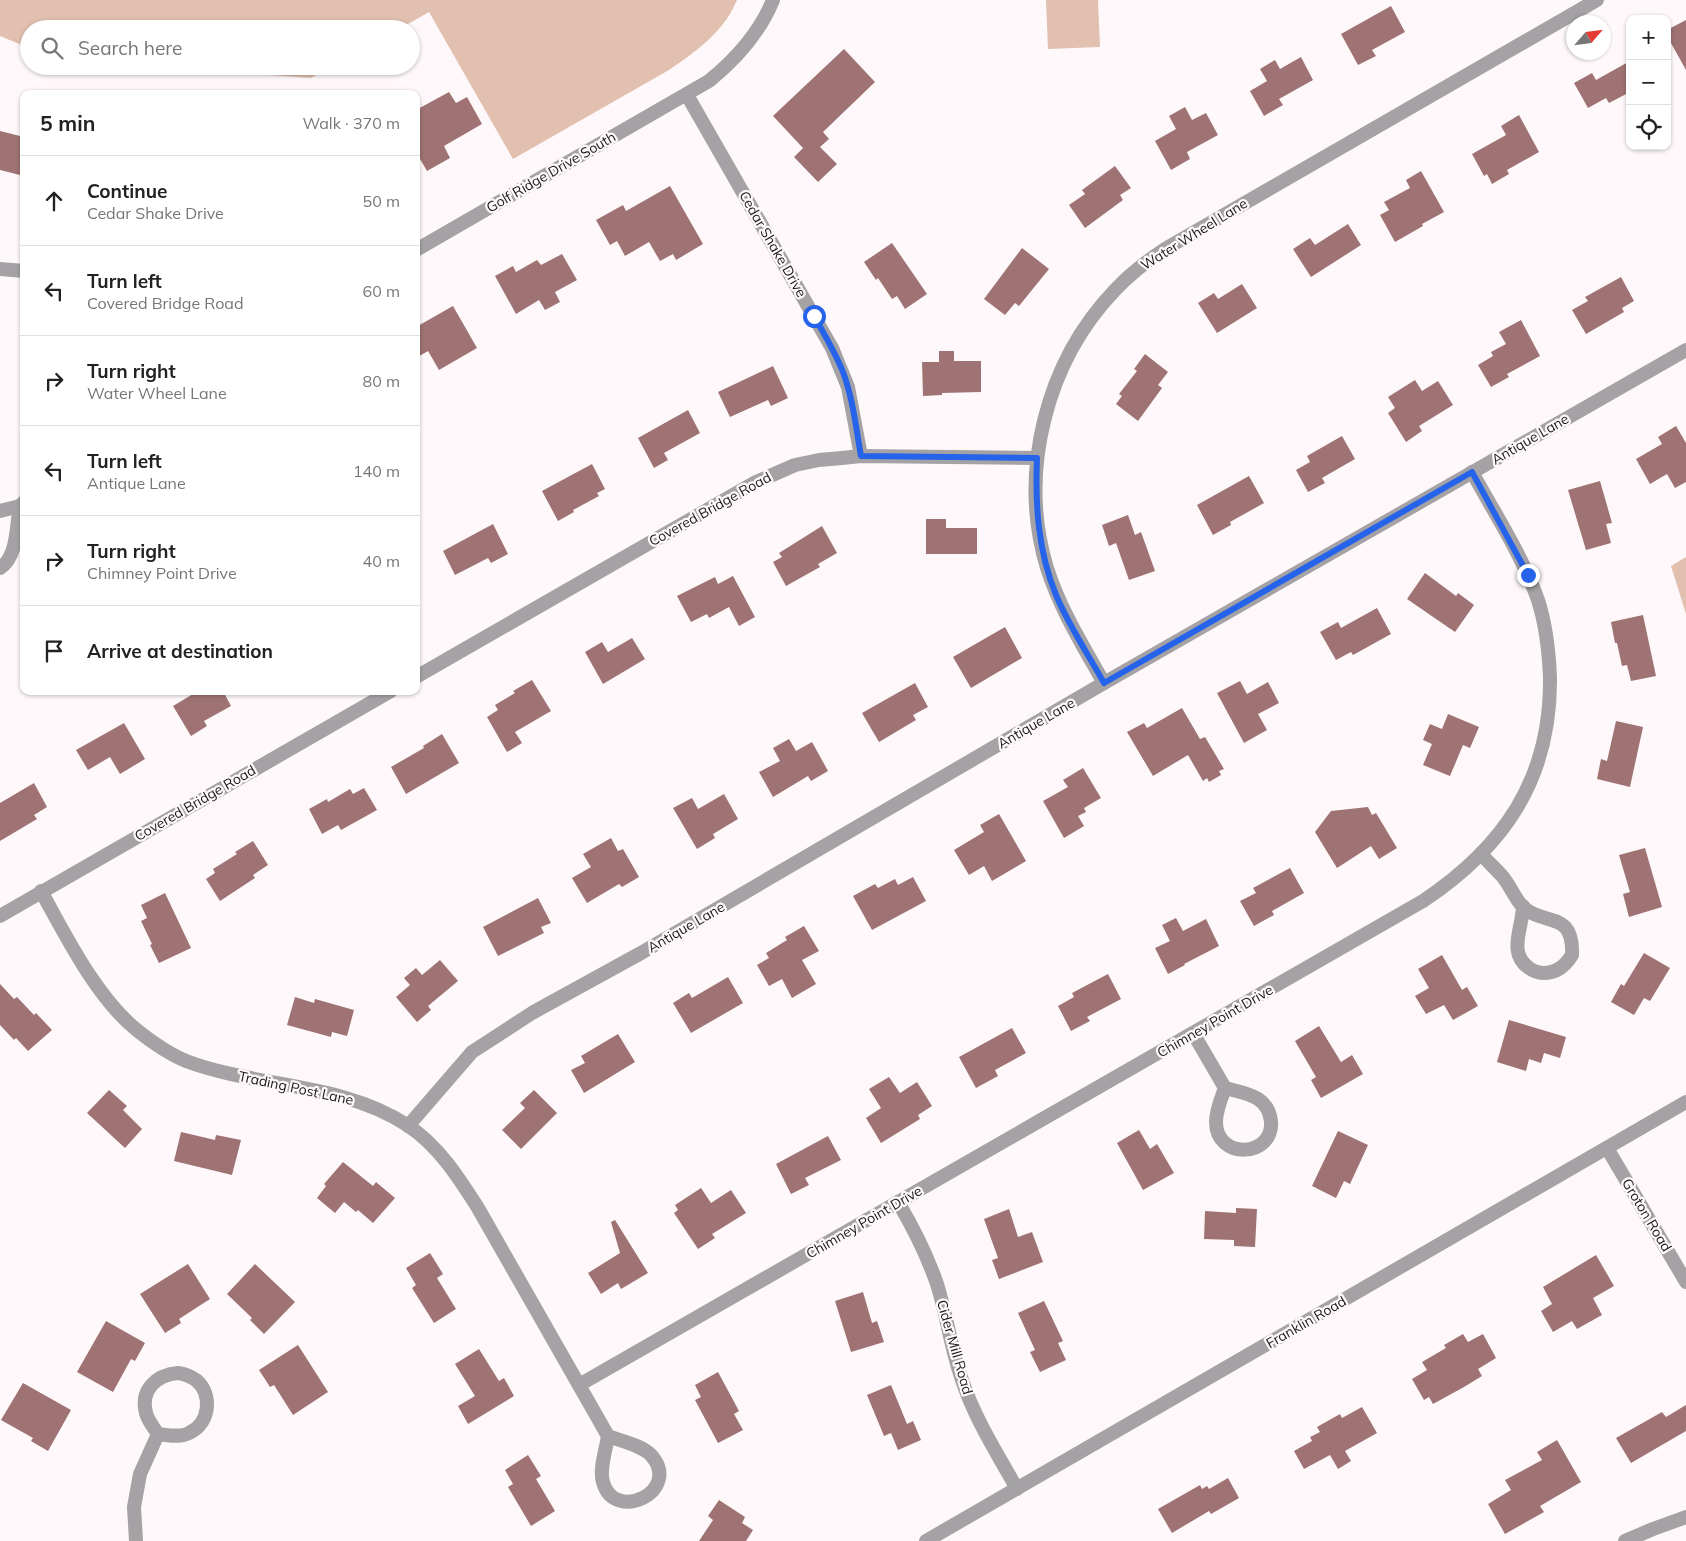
<!DOCTYPE html>
<html lang="en">
<head>
<meta charset="utf-8">
<style>
  :root { --surface:#fff; --page:#f2f2f2; --text:#222; --muted:#767676; --line:#e0e0e0 }
  body { margin:0; font-family:Mulish,sans-serif; background:var(--page); color:var(--text) }
  .controls { position:absolute; right:15px; top:15px; display:grid; overflow:hidden; border-radius:10px; box-shadow:0 1px 4px #0004 }
  .controls button { width:45px; height:45px; display:grid; place-items:center; padding:0; border:0; border-bottom:1px solid var(--line); background:var(--surface); color:var(--text); font:25px sans-serif }
  .compass { position:absolute; left:1566px; top:15px; width:45px; height:45px; border-radius:50%; background:var(--surface); box-shadow:0 1px 4px #0004; rotate:62deg }
  .stop { position:absolute; width:15px; height:15px; margin:-11px; border:4px solid #2563eb; border-radius:50%; background:#fff }
  .stop.end { background:#2563eb; border-color:#fff; box-shadow:0 1px 5px #0008 }
  .list { margin:0; padding:0; list-style:none }
  h2 { display:flex; justify-content:space-between; align-items:center; height:65px; margin:0; padding:0 20px; font-size:21px }
  h2 small { font-size:16px; font-weight:400; color:var(--muted) }
  .list li { display:grid; grid-template-columns:32px 1fr auto; gap:15px; align-items:center; box-sizing:border-box; height:90px; padding:0 20px; border-top:1px solid var(--line) }
  .list b { display:block; font-size:19px; white-space:nowrap }
  .list p { margin:0; font-size:16px; white-space:nowrap; color:var(--muted) }
  .list em { font-size:16px; font-style:normal; color:var(--muted) }
  .icon { flex:none; width:28px; height:28px; fill:none; stroke:currentColor; stroke-width:2; stroke-linecap:round; stroke-linejoin:round }
  .map { position:relative; flex:none; width:1686px; height:1541px; overflow:hidden }
  .search { position:absolute; background:var(--surface); box-shadow:0 1px 4px #0004; left:20px; top:20px; width:400px; height:55px; display:flex; align-items:center; gap:12px; box-sizing:border-box; padding:0 18px; border-radius:28px; color:var(--muted); font-size:19px }
  .panel { position:absolute; background:var(--surface); box-shadow:0 1px 4px #0004; left:20px; top:90px; width:400px; height:605px; border-radius:10px }
  .map>svg:first-child { display:block }
</style>
</head>
<body>
<div class="map">
<svg width="1686" height="1541" viewBox="0 0 1686 1541">
  <rect width="100%" height="100%" fill="#fef8fa"/>
  <g fill="#e1c0b0">
    <path d="M0 0H737C733 8 729 17 723 24 708 43 688 57 669 70L513 159 429 12 399 29H29V48L0 36Z"/>
    <polygon points="1046,0 1098,0 1100,47 1048,49"/>
    <polygon points="138,66 332,66 311,78"/>
    <polygon points="1686,557 1686,614 1671,566"/>
  </g>
  <g fill="#9f7373">
    <polygon points="1391,6 1405,32 1372,50 1376,56 1358,65 1341,34"/>
    <polygon points="1686,20 1686,70 1667,36 1667,30"/>
    <polygon points="844,49 875,82 823,132 829,139 820,147 837,164 818,182 794,157 803,148 773,116"/>
    <polygon points="1301,57 1313,80 1279,99 1283,105 1264,116 1250,91 1267,81 1260,69 1275,60 1280,69"/>
    <polygon points="1630,61 1630,92 1609,103 1606,98 1588,108 1574,83 1592,73 1596,80"/>
    <polygon points="449,92 456,103 467,97 482,124 444,146 450,158 427,171 416,152 416,110"/>
    <polygon points="1185,107 1192,120 1206,113 1218,135 1187,152 1190,159 1171,170 1155,141 1176,129 1169,116"/>
    <polygon points="1519,115 1539,152 1507,170 1509,174 1492,184 1487,174 1484,176 1472,154 1506,135 1501,126"/>
    <polygon points="0,131 24,137 24,176 0,170"/>
    <polygon points="1115,166 1131,188 1120,195 1123,200 1085,228 1069,205 1085,194 1082,190"/>
    <polygon points="1421,171 1444,212 1422,224 1423,226 1395,242 1380,215 1389,210 1384,202 1410,188 1406,180"/>
    <polygon points="670,186 703,244 676,260 673,254 660,261 649,242 625,256 617,241 610,245 596,220 623,205 626,211"/>
    <polygon points="1348,224 1361,245 1311,277 1293,249 1310,238 1315,245"/>
    <polygon points="892,243 927,294 905,309 897,296 892,299 878,278 876,280 864,262"/>
    <polygon points="1022,248 1049,269 1019,306 1015,303 1005,315 984,299"/>
    <polygon points="562,254 577,280 555,292 560,302 545,310 539,300 516,314 495,276 513,266 516,272 537,260 541,265"/>
    <polygon points="1621,277 1634,301 1622,308 1624,312 1586,334 1572,310 1588,301 1585,297"/>
    <polygon points="1242,284 1257,308 1217,333 1198,303 1214,293 1218,299"/>
    <polygon points="453,306 477,348 439,370 428,351 416,358 416,327"/>
    <polygon points="1521,320 1540,356 1507,374 1509,377 1491,387 1478,365 1493,356 1491,352 1506,344 1499,332"/>
    <polygon points="939,351 954,351 954,361 981,361 981,392 942,393 942,395 923,396 922,362 939,362"/>
    <polygon points="1145,354 1168,372 1158,385 1162,388 1138,421 1116,404 1122,396 1119,394 1137,371 1134,369"/>
    <polygon points="773,366 788,398 771,406 768,400 730,417 718,392"/>
    <polygon points="1415,380 1422,391 1438,381 1453,405 1419,426 1422,431 1406,442 1388,413 1395,408 1388,397"/>
    <polygon points="688,410 700,433 664,453 668,460 654,468 638,438"/>
    <polygon points="1676,426 1686,443 1686,482 1675,488 1667,474 1650,484 1636,459 1662,444 1658,437"/>
    <polygon points="1342,436 1355,459 1322,478 1325,483 1308,492 1296,470 1310,462 1307,456"/>
    <polygon points="592,464 605,489 597,493 599,496 573,510 574,512 558,521 542,491"/>
    <polygon points="1249,476 1264,503 1230,522 1231,525 1213,535 1197,505"/>
    <polygon points="1600,481 1612,523 1606,524 1611,543 1586,550 1568,490"/>
    <polygon points="1128,515 1135,535 1141,532 1155,571 1129,580 1116,543 1109,546 1102,525"/>
    <polygon points="926,519 946,519 946,528 977,528 977,554 926,554"/>
    <polygon points="493,524 508,554 491,563 488,558 455,575 443,551"/>
    <polygon points="822,526 837,553 818,564 820,567 786,586 773,562 782,557 779,553"/>
    <polygon points="1425,573 1456,596 1458,593 1474,605 1455,632 1407,599"/>
    <polygon points="733,576 755,617 739,626 729,607 709,618 707,614 691,622 677,596 715,577 718,584"/>
    <polygon points="1377,608 1391,634 1353,655 1351,652 1336,660 1320,632 1338,622 1341,628"/>
    <polygon points="1643,615 1656,676 1631,681 1627,665 1622,666 1617,643 1615,643 1611,622"/>
    <polygon points="1005,627 1022,658 971,688 953,657"/>
    <polygon points="632,638 645,659 603,684 585,652 602,642 608,652"/>
    <polygon points="532,680 551,711 515,732 522,743 507,752 487,717 498,710 495,705 515,693 513,691"/>
    <polygon points="1240,681 1247,694 1268,682 1279,703 1258,714 1267,730 1244,743 1217,693"/>
    <polygon points="915,683 928,707 913,715 916,720 879,742 862,713"/>
    <polygon points="198,691 223,691 231,706 204,721 207,726 191,736 173,706"/>
    <polygon points="1182,708 1200,739 1205,737 1224,769 1219,771 1221,775 1209,782 1207,778 1203,781 1188,755 1153,776 1127,732 1144,723 1147,728"/>
    <polygon points="1448,714 1479,727 1470,748 1463,745 1450,776 1423,765 1432,744 1423,740 1430,724 1442,729"/>
    <polygon points="1616,721 1643,727 1630,787 1597,779 1601,759 1607,761"/>
    <polygon points="124,723 145,759 120,774 110,757 88,770 76,750"/>
    <polygon points="442,734 459,763 406,794 391,767 424,748 423,746"/>
    <polygon points="789,739 796,751 812,742 828,771 811,781 808,776 773,797 759,772 780,761 773,748"/>
    <polygon points="1083,768 1101,798 1084,808 1086,812 1078,816 1084,826 1064,838 1043,801 1068,787 1063,780"/>
    <polygon points="34,783 47,807 34,815 37,819 0,841 0,803"/>
    <polygon points="364,788 377,810 341,830 338,825 322,834 309,809 327,799 328,802 350,789 353,794"/>
    <polygon points="724,794 738,819 713,834 715,838 697,849 673,808 692,798 698,809"/>
    <polygon points="1368,807 1372,815 1376,813 1397,848 1379,859 1371,846 1337,868 1315,832 1331,811"/>
    <polygon points="999,814 1026,861 992,881 984,866 969,875 954,850 984,832 980,825"/>
    <polygon points="611,838 618,851 623,849 639,877 622,887 619,884 587,903 572,878 591,867 583,854"/>
    <polygon points="253,841 268,865 253,875 255,878 220,901 206,879 215,873 213,869 237,854 235,852"/>
    <polygon points="1645,848 1662,907 1629,917 1623,894 1630,892 1619,855"/>
    <polygon points="1290,868 1304,893 1272,911 1274,915 1254,926 1240,901 1256,893 1253,888"/>
    <polygon points="913,877 926,901 872,930 853,896 875,884 878,888 895,879 898,885"/>
    <polygon points="165,893 191,948 159,963 150,945 152,944 141,921 147,918 141,905"/>
    <polygon points="538,898 551,923 541,927 544,933 498,956 483,927"/>
    <polygon points="1176,918 1183,931 1206,919 1219,946 1184,964 1185,965 1168,974 1155,948 1170,941 1162,925"/>
    <polygon points="804,926 819,951 802,960 816,984 792,998 782,979 769,986 757,965 769,958 766,953 787,940 785,937"/>
    <polygon points="1644,953 1670,968 1650,1001 1644,998 1634,1015 1611,1002 1621,984 1624,986"/>
    <polygon points="1442,955 1462,990 1467,987 1478,1006 1453,1020 1444,1005 1426,1014 1415,996 1429,988 1418,969"/>
    <polygon points="440,960 458,981 428,1006 431,1010 417,1022 396,997 410,985 404,978 416,968 422,975"/>
    <polygon points="1108,974 1121,999 1087,1017 1090,1021 1071,1031 1058,1006 1074,997 1072,993"/>
    <polygon points="728,977 743,1003 691,1033 673,1003 689,993 692,998"/>
    <polygon points="0,984 14,999 17,997 34,1015 36,1013 52,1030 28,1051 16,1038 14,1040 0,1025"/>
    <polygon points="295,997 314,1003 315,999 354,1010 347,1036 332,1032 331,1037 287,1025"/>
    <polygon points="1509,1020 1566,1037 1560,1058 1544,1053 1541,1063 1529,1059 1526,1071 1497,1062"/>
    <polygon points="1319,1026 1341,1062 1352,1055 1363,1074 1321,1098 1311,1080 1316,1077 1295,1041"/>
    <polygon points="1012,1028 1026,1053 995,1070 998,1076 976,1088 959,1057"/>
    <polygon points="618,1034 635,1062 584,1093 571,1070 585,1063 581,1056"/>
    <polygon points="889,1077 900,1093 917,1082 932,1106 918,1115 920,1119 881,1143 866,1118 881,1108 869,1089"/>
    <polygon points="109,1090 127,1106 123,1110 142,1129 125,1148 87,1113"/>
    <polygon points="534,1090 557,1113 521,1149 502,1130 525,1108 520,1103"/>
    <polygon points="1139,1130 1150,1149 1157,1144 1174,1173 1143,1190 1117,1143"/>
    <polygon points="1338,1131 1368,1145 1350,1184 1344,1181 1336,1198 1312,1186"/>
    <polygon points="181,1132 215,1140 216,1135 241,1140 232,1175 174,1161"/>
    <polygon points="828,1136 841,1160 805,1178 809,1185 791,1194 776,1164"/>
    <polygon points="343,1162 373,1186 376,1182 395,1198 373,1223 358,1210 356,1212 344,1202 335,1213 317,1198 326,1186 324,1184"/>
    <polygon points="701,1188 711,1203 731,1190 746,1213 712,1234 715,1238 698,1249 674,1213 678,1210 675,1205"/>
    <polygon points="1236,1208 1257,1209 1255,1247 1234,1246 1234,1240 1204,1239 1205,1211 1236,1213"/>
    <polygon points="1009,1209 1018,1237 1032,1232 1043,1262 999,1279 992,1260 998,1258 984,1219"/>
    <polygon points="615,1220 648,1273 621,1289 618,1283 601,1294 588,1273 620,1253 611,1222"/>
    <polygon points="430,1253 443,1274 437,1278 456,1309 434,1323 412,1288 416,1285 406,1268"/>
    <polygon points="1596,1255 1614,1286 1593,1298 1602,1315 1577,1329 1572,1321 1553,1332 1541,1311 1552,1304 1543,1287"/>
    <polygon points="188,1264 210,1299 179,1319 181,1323 165,1333 140,1294"/>
    <polygon points="255,1264 295,1302 264,1334 250,1320 252,1318 227,1294"/>
    <polygon points="863,1292 872,1323 877,1321 884,1342 851,1352 835,1301"/>
    <polygon points="1044,1301 1063,1341 1058,1343 1066,1360 1040,1372 1030,1352 1035,1350 1018,1313"/>
    <polygon points="106,1321 145,1343 135,1361 131,1359 113,1392 77,1372"/>
    <polygon points="1463,1334 1468,1342 1483,1334 1496,1358 1478,1369 1482,1376 1464,1387 1433,1404 1429,1397 1424,1400 1412,1379 1427,1370 1422,1362 1446,1348 1444,1345"/>
    <polygon points="298,1345 328,1392 293,1415 274,1385 270,1387 259,1370"/>
    <polygon points="479,1349 499,1381 504,1378 514,1396 468,1424 458,1406 475,1396 455,1364"/>
    <polygon points="718,1372 739,1411 734,1414 743,1430 718,1443 695,1400 701,1397 695,1385"/>
    <polygon points="23,1383 71,1410 48,1451 31,1441 33,1438 1,1420"/>
    <polygon points="891,1385 907,1424 913,1421 921,1440 898,1450 891,1433 884,1436 867,1395"/>
    <polygon points="1686,1405 1686,1431 1631,1463 1616,1438 1662,1412 1666,1417"/>
    <polygon points="1362,1407 1377,1433 1345,1451 1351,1461 1338,1469 1330,1455 1304,1469 1294,1451 1312,1441 1310,1437 1320,1432 1317,1427 1340,1414 1342,1418"/>
    <polygon points="1557,1440 1581,1482 1540,1506 1544,1512 1505,1534 1488,1504 1511,1490 1505,1480 1542,1460 1537,1452"/>
    <polygon points="528,1455 541,1476 536,1479 555,1511 531,1526 508,1487 513,1484 505,1470"/>
    <polygon points="1228,1478 1239,1498 1211,1514 1209,1511 1172,1533 1158,1509 1200,1485 1202,1489 1207,1486 1209,1489"/>
    <polygon points="719,1500 745,1517 742,1523 753,1530 746,1541 699,1541 713,1520 708,1516"/>
  </g>
  <g fill="none" stroke-linecap="round" stroke-linejoin="round">
    <g stroke="#a4a2a4" stroke-width="14">
      <polyline points="687,95 832,348 848,387 861,456"/>
      <path d="M416 250 709 81C736 59 760 32 773 0"/>
      <polyline points="0,269 24,271"/>
      <polyline points="0,511 20,506"/>
      <path d="M0 568C18 557 16 525 20 506L24 502"/>
      <polyline points="416,677 754,483 795,465 819,460 842,458 861,456 1037,458"/>
      <path d="M1104 683C1083 646 1060 609 1047 568 1018 472 1046 362 1115 290 1130 274 1147 261 1165 249L1597 0"/>
      <path d="M1481 854C1488 862 1496 869 1503 877 1510 886 1515 898 1522 906 1543 927 1574 909 1572 955 1565 966 1557 973 1543 973 1538 973 1533 971 1529 968 1507 953 1523 927 1523 906"/>
      <path d="M41 891C66 936 97 999 138 1031 152 1042 169 1054 186 1061 258 1088 341 1082 407 1125 438 1145 459 1178 478 1208L608 1436"/>
      <polyline points="0,916 391,691"/>
      <path d="M1193 1033 1225 1088C1221 1099 1216 1110 1216 1122 1216 1160 1274 1158 1271 1121 1270 1113 1266 1104 1258 1099 1249 1093 1236 1091 1225 1088"/>
      <polyline points="408,1126 472,1052 532,1013 641,953 1104,683 1686,350"/>
      <polyline points="1607,1148 1686,1282"/>
      <path d="M898 1202C914 1229 927 1255 937 1284 947 1316 951 1349 962 1380 975 1419 997 1453 1017 1489"/>
      <path d="M178 1373C185 1374 190 1376 196 1380 213 1394 210 1424 189 1433 180 1438 168 1435 158 1434 154 1428 148 1421 146 1413 140 1390 156 1375 178 1373Z"/>
      <path d="M579 1385 1423 901C1504 847 1551 779 1550 678 1549 652 1546 625 1538 600 1522 555 1495 514 1472 472"/>
      <path d="M608 1436C621 1441 641 1445 651 1455 683 1491 614 1524 603 1482 599 1470 606 1449 608 1436Z"/>
      <polyline points="136,1541 134,1507 140,1474 158,1434"/>
      <polyline points="1625,1541 1653,1529 1686,1517"/>
    </g>
    <polyline stroke="#a4a2a4" stroke-width="14" points="926,1541 1686,1102"/>
  </g>
  <g fill="none" stroke-linecap="round" stroke-linejoin="round">
    <path stroke="#2563eb" stroke-width="6" d="M814 316C824 334 835 352 843 372 853 399 856 428 861 456L1037 458C1035 505 1038 551 1056 595 1069 626 1088 654 1104 683L1472 472 1528 575"/>
  </g>
  <g text-anchor="middle" stroke-width="4.5" stroke-linejoin="round" paint-order="stroke">
    <g font-size="14" fill="#1b181a" stroke="#fef8fa">
      <text transform="translate(551 172) rotate(-30)" y="5">Golf Ridge Drive South</text>
      <text transform="translate(1194 234) rotate(-32)" y="5">Water Wheel Lane</text>
      <text transform="translate(773 244) rotate(60)" y="5">Cedar Shake Drive</text>
      <text transform="translate(1530 439) rotate(-30)" y="5">Antique Lane</text>
      <text transform="translate(710 509) rotate(-29)" y="5">Covered Bridge Road</text>
      <text transform="translate(1036 723) rotate(-30)" y="5">Antique Lane</text>
      <text transform="translate(195 803) rotate(-30)" y="5">Covered Bridge Road</text>
      <text transform="translate(686 927) rotate(-30)" y="5">Antique Lane</text>
      <text transform="translate(1215 1021) rotate(-30)" y="5">Chimney Point Drive</text>
      <text transform="translate(296 1088) rotate(12)" y="5">Trading Post Lane</text>
      <text transform="translate(1647 1215) rotate(59)" y="5">Groton Road</text>
      <text transform="translate(864 1222) rotate(-30)" y="5">Chimney Point Drive</text>
      <text transform="translate(1306 1322) rotate(-30)" y="5">Franklin Road</text>
      <text transform="translate(955 1347) rotate(74)" y="5">Cider Mill Road</text>
    </g>
  </g>
</svg>
<div class="controls">
<button>+</button>
<button>−</button>
<button><svg class="icon" aria-label="locate" viewBox="0 0 24 24"><circle cx="12" cy="12" r="6"/><path d="M12 2v4M12 18v4M2 12h4M18 12h4"/></svg></button>
</div>
<svg class="compass" viewBox="-18 -18 36 36"><path d="M0-13l5 13h-10z" fill="#e53935"/><path d="M0 13l5-13h-10z" fill="#767676"/></svg>
<div class="stop" style="left:814px;top:316px"></div>
<div class="stop end" style="left:1528px;top:575px"></div>
<div class="search"><svg class="icon" aria-label="search" viewBox="0 0 24 24"><circle cx="10" cy="10" r="6"/><path d="M15 15l6 6"/></svg>Search here</div>
<section class="panel">
<h2>5 min<small>Walk · 370 m</small></h2>
<ul class="list">
<li><svg class="icon" aria-label="ahead" viewBox="0 0 24 24"><path d="M12 20V5M6 11l6-6 6 6"/></svg><div><b>Continue</b><p>Cedar Shake Drive</p></div><em>50 m</em></li>
<li><svg class="icon" aria-label="left" viewBox="0 0 24 24"><path d="M17 20v-9H6M10 6l-5 5 5 5"/></svg><div><b>Turn left</b><p>Covered Bridge Road</p></div><em>60 m</em></li>
<li><svg class="icon" aria-label="right" viewBox="0 0 24 24"><path d="M7 20v-9h11M14 6l5 5-5 5"/></svg><div><b>Turn right</b><p>Water Wheel Lane</p></div><em>80 m</em></li>
<li><svg class="icon" aria-label="left" viewBox="0 0 24 24"><path d="M17 20v-9H6M10 6l-5 5 5 5"/></svg><div><b>Turn left</b><p>Antique Lane</p></div><em>140 m</em></li>
<li><svg class="icon" aria-label="right" viewBox="0 0 24 24"><path d="M7 20v-9h11M14 6l5 5-5 5"/></svg><div><b>Turn right</b><p>Chimney Point Drive</p></div><em>40 m</em></li>
<li><svg class="icon" aria-label="arrive" viewBox="0 0 24 24"><path d="M6 21V4h12l-3 4 3 4H6"/></svg><div><b>Arrive at destination</b></div></li>
</ul>
</section>
</div>
</body>
</html>
